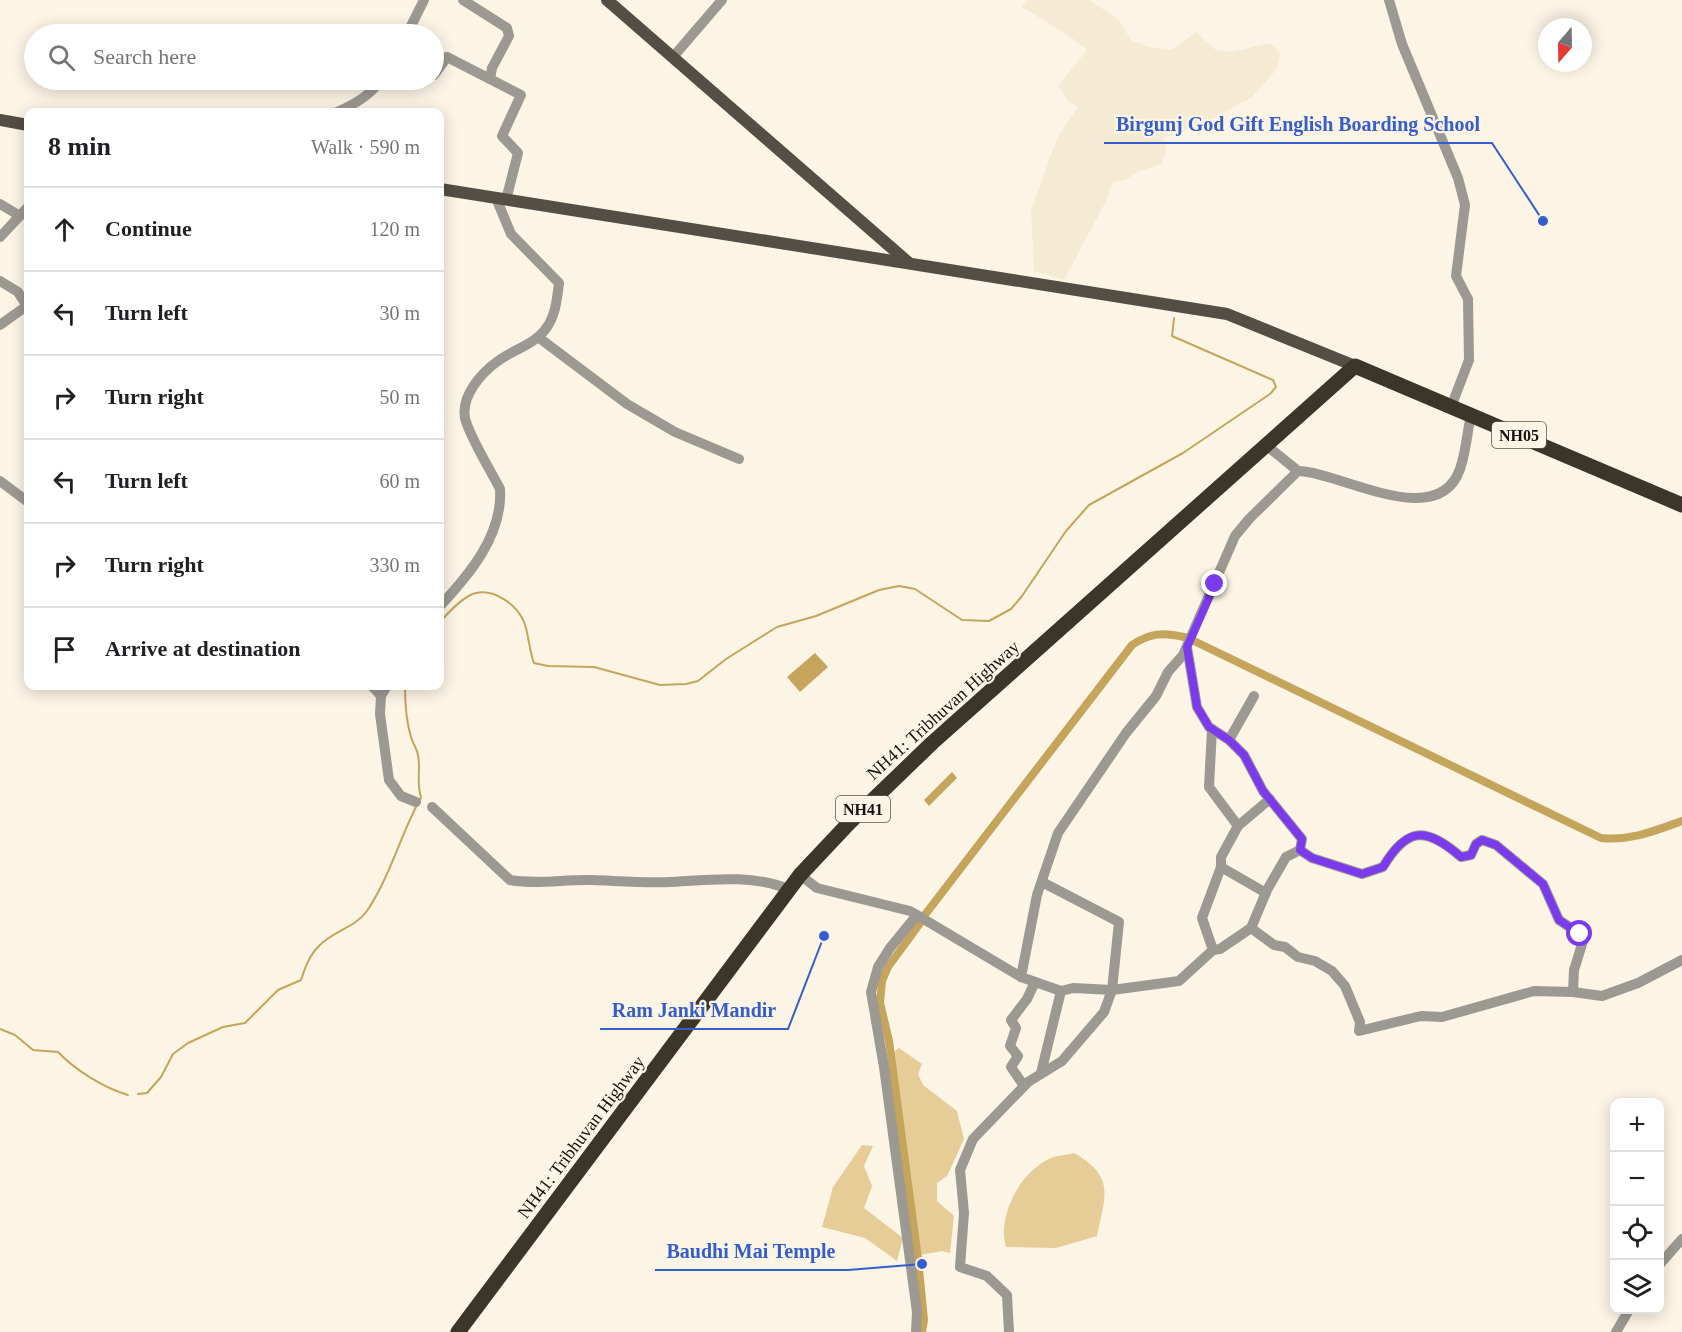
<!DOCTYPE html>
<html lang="en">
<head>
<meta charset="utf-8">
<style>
  :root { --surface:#fff; --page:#f6f6f6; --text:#202124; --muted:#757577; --line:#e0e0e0 }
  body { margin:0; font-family:Georgia,serif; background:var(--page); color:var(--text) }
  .controls { position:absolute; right:18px; bottom:18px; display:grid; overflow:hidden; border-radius:12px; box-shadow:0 3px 15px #0003 }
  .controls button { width:54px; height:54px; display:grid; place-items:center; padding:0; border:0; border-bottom:2px solid var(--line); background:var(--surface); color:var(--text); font:30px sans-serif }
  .compass { position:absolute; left:1538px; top:18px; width:54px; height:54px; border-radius:50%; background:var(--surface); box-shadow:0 3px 15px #0003; rotate:200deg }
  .stop { position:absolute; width:18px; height:18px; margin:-14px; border:4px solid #7c3aed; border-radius:50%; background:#fff }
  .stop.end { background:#7c3aed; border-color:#fff; box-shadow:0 2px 6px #0008 }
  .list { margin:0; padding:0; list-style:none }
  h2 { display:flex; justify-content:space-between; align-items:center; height:78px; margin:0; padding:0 24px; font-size:26px }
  h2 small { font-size:20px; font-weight:400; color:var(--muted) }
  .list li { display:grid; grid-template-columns:39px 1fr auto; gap:18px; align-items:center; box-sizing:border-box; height:84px; padding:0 24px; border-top:2px solid var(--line) }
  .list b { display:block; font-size:22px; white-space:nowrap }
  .list em { font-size:20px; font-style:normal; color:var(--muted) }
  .icon { flex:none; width:33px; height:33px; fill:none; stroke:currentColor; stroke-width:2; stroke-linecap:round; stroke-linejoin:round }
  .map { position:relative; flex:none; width:1682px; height:1332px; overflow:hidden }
  .search { position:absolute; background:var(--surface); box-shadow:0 3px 15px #0003; left:24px; top:24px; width:420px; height:66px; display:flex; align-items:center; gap:15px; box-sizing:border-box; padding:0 21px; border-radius:33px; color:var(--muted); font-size:22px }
  .panel { position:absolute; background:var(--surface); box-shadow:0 3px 15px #0003; left:24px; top:108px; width:420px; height:582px; border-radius:12px }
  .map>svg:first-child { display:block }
</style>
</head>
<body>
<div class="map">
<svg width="1682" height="1332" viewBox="0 0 1682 1332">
  <rect width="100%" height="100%" fill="#fcf5e6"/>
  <polygon fill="#f5ead4" points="1026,0 1089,0 1118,19 1131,40 1150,47 1171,50 1196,32 1216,50 1232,52 1270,43 1280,53 1277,69 1252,97 1207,122 1164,138 1166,151 1162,164 1137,172 1126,180 1113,182 1106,201 1064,280 1034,271 1031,211 1057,138 1078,107 1068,101 1058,86 1087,50 1072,38 1022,7"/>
  <g fill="#e6cc96">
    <polygon points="899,1048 922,1064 918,1074 923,1085 957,1111 964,1139 947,1176 937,1183 937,1201 954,1216 950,1253 942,1251 915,1256 888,1057"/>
    <polygon points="862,1145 873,1146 864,1166 872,1186 864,1208 903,1238 897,1261 865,1238 822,1227 833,1187"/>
    <path d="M1074 1153C1116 1177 1105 1196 1097 1236L1056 1248 1006 1247C997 1214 1021 1171 1051 1158 1058 1155 1067 1155 1074 1153Z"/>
  </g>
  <g fill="#c5a45c">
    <polygon points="815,653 828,667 800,692 787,677"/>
    <polygon points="952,772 957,778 929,806 924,800"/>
  </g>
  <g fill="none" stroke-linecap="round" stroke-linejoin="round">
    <g stroke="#c5a45c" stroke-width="2">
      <path d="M440 622C448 613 463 596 476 593 495 589 517 605 524 622 529 635 529 650 534 663L548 666 594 667 660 685 686 684 698 681 726 659 777 627 816 616 879 590 899 586 915 589 962 620 989 621 1011 609 1022 596 1066 531 1089 505 1183 453 1270 394 1276 387 1273 380 1172 336 1174 318"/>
      <path d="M405 686C405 702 406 721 411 737 413 744 417 749 418 755 421 770 416 782 421 797L420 800"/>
      <path d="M0 1029 15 1035 33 1050 58 1052C75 1070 104 1088 128 1095"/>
      <path d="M138 1094 147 1093 161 1077 173 1054 188 1043 223 1027 245 1023 278 990 301 980C305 968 309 956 318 947 332 931 355 928 367 911 389 878 399 840 417 805"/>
    </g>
    <g stroke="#c5a45c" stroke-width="8">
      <path d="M1192 640 1601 838C1631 841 1654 831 1682 821"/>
      <path d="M924 916 1132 645C1150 633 1163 632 1184 637"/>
      <polyline points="921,922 888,967 882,981 880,1003 889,1041 918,1259 924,1320 922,1332"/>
    </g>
    <g stroke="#9c9993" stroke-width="10">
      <polyline points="463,0 507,28 509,36 492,68 490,79 521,95 502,136 518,153 506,200"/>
      <polyline points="1389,0 1402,44 1458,178 1465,205 1456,276 1468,299 1469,360 1451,407"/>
      <polyline points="407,34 424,0"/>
      <polyline points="673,57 722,0"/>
      <polyline points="434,75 447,57 490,79"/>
      <path d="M337 112C355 104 369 96 381 80"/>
      <polyline points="0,204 20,216"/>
      <polyline points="0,237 28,207"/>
      <polyline points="0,281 18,292 27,306"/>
      <polyline points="0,325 28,305"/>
      <polyline points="538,337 627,404 675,432 739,459"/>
      <path d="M1298 471C1338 471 1438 533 1460 469 1466 452 1467 433 1471 415"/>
      <polyline points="0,481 28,502"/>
      <path d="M440 606C469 575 503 535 500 489 491 471 469 436 465 418 461 396 481 373 498 361 514 349 535 345 547 327 556 314 557 298 559 283L511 234 496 198"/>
      <polyline points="1187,647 1197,707 1209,727 1229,740 1244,755 1263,791 1302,839 1300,850 1286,857 1267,890 1251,928"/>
      <polyline points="372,686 381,696"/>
      <polyline points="387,686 381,696 380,714 389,780 401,796 416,802"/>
      <polyline points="1212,729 1209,787 1238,826"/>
      <polyline points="1229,740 1254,696"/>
      <path d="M432 807 510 880C537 885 565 879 592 880 619 881 644 883 670 882 707 880 753 874 788 889"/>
      <path d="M1300 850 1312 858 1362 874 1383 867C1407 827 1426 826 1461 857L1471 855 1476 844 1482 840 1496 845 1543 884 1559 920 1580 934 1583 941 1574 970 1573 992"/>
      <polyline points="1221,867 1266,893"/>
      <polyline points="800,875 817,888 910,911 1021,977 1061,991 1073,988 1112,990 1179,981 1213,950 1220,949 1251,928 1274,945 1285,947 1298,957 1315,961 1332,971 1345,986 1360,1022 1359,1031 1421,1016 1442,1017 1534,991 1573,992 1602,996 1638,983 1682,960"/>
      <polyline points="1213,950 1202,918 1221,867 1221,857 1238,826 1270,799"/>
      <polyline points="1021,977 1037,895 1058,833 1126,733 1156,696 1168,672 1183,655 1235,536 1249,519 1298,471 1267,446"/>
      <polyline points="1041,1073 1061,991"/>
      <polyline points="1024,1086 1011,1067 1018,1056 1010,1046 1016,1028 1011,1020 1027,999 1035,982"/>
      <polyline points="1660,1264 1682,1239"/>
      <polyline points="916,1332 917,1312 884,1067 871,992 878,967 890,948 917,915"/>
      <polyline points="1009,1332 1007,1295 987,1276 960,1267 964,1213 960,1170 973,1139 1028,1082 1062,1061 1104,1012 1112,990 1119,922 1042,882"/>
      <polyline points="1616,1332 1629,1310"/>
    </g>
    <g stroke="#544f44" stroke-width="12">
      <polyline points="607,0 909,263"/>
      <polyline points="0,120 28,125"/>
      <polyline points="440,189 1227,314 1355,366"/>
    </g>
    <polyline stroke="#3b352a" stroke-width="15" points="458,1332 800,875 849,823 932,743 1355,366 1682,505"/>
  </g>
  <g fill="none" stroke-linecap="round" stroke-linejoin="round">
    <path stroke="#7c3aed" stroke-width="8" d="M1215 584 1187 647 1197 707 1209 727 1229 740 1244 755 1263 791 1302 839 1300 850 1312 858 1362 874 1383 867C1407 827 1425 826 1461 857L1471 855 1476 844 1482 840 1496 845 1543 884 1559 920 1580 934"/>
  </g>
  <g text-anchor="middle" stroke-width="4.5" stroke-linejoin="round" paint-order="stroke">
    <g fill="#fcf5e6" stroke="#5a564e" stroke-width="1.5">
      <rect x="1492" y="422" width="54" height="26" rx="4.5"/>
      <rect x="836" y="796" width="54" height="26" rx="4.5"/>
    </g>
    <g font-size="16" font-weight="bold" fill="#14120d">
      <text x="1519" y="441">NH05</text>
      <text x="863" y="815">NH41</text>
    </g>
    <g font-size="18" fill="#14120d" stroke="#fcf5e6">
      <text transform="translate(943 710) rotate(-42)" y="6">NH41: Tribhuvan Highway</text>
      <text transform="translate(581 1137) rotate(-53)" y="6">NH41: Tribhuvan Highway</text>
    </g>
  </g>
  <path fill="none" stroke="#345dcd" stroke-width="2" d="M1543 221L1492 143H1104M824 936L788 1029H600M922 1264L848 1270H655"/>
  <g fill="#345dcd" stroke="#fcf5e6" stroke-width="2">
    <circle cx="1543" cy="221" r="6"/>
    <circle cx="824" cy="936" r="6"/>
    <circle cx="922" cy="1264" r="6"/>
  </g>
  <g font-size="20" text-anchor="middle" font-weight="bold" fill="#345dcd" stroke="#fcf5e6" stroke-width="4.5" stroke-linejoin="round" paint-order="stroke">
    <text x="1298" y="131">Birgunj God Gift English Boarding School</text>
    <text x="694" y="1017">Ram Janki Mandir</text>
    <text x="751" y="1258">Baudhi Mai Temple</text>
  </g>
</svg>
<div class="controls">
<button>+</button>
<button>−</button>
<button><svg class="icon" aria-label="locate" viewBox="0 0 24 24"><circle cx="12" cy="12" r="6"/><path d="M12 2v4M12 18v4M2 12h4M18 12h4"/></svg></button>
<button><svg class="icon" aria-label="layers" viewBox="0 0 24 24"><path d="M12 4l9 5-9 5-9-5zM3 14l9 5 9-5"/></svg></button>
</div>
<svg class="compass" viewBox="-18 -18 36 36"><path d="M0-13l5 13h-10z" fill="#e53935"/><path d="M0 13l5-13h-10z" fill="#757577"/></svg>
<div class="stop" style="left:1580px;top:934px"></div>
<div class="stop end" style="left:1215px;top:584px"></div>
<div class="search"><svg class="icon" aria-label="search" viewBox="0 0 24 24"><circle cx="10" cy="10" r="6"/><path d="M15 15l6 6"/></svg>Search here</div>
<section class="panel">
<h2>8 min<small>Walk · 590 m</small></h2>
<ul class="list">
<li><svg class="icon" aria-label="ahead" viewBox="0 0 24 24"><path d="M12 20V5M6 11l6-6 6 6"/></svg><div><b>Continue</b></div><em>120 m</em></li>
<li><svg class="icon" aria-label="left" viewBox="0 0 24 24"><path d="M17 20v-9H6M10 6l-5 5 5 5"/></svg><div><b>Turn left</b></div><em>30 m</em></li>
<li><svg class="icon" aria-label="right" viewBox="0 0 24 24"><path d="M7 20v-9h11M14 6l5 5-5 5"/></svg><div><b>Turn right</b></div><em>50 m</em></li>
<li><svg class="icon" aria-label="left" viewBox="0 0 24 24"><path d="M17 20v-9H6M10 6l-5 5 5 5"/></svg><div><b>Turn left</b></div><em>60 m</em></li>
<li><svg class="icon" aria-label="right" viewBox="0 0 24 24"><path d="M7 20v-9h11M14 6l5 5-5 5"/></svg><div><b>Turn right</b></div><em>330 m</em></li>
<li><svg class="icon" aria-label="arrive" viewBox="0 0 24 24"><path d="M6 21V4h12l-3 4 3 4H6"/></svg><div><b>Arrive at destination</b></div></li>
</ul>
</section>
</div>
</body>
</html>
